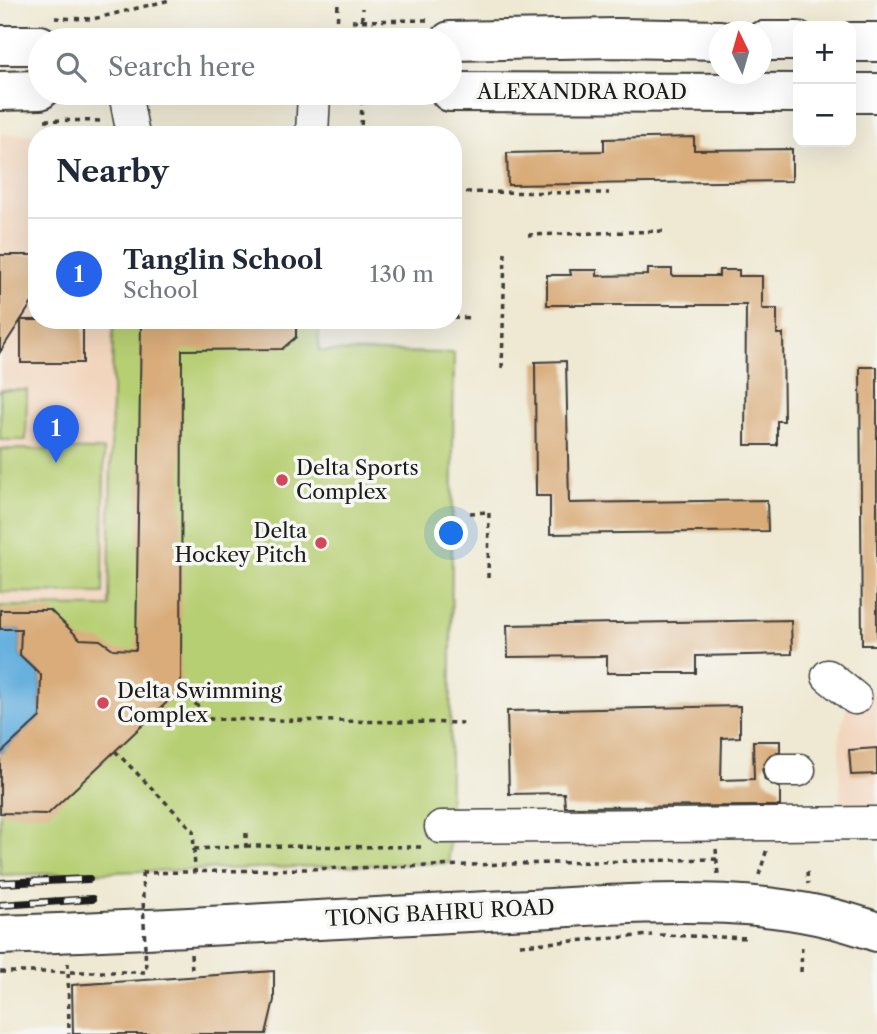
<!DOCTYPE html>
<html lang="en">
<head>
<meta charset="utf-8">
<style>
  :root { --surface:#fff; --page:#f6f6f7; --text:#1f2937; --muted:#747a83; --line:#e0e1e3; --accent:#2563eb }
  body { margin:0; font-family:"Libre Caslon Text",serif; background:var(--page); color:var(--text) }
  .controls { position:absolute; right:21px; top:21px; display:grid; overflow:hidden; border-radius:14px; box-shadow:0 7px 28px #0002 }
  .controls button { width:63px; height:63px; display:grid; place-items:center; padding:0; border:0; border-bottom:2px solid var(--line); background:var(--surface); color:var(--text); font:35px sans-serif }
  .compass { position:absolute; left:709px; top:21px; width:63px; height:63px; border-radius:50%; background:var(--surface); box-shadow:0 7px 28px #0002; rotate:355deg }
  .you { position:absolute; left:452px; top:534px; width:24px; height:24px; margin:-18px; border:5px solid #fff; border-radius:50%; background:#1a73e8; box-shadow:0 0 0 10px #1a73e833 }
  .badge { display:grid; place-items:center; width:46px; height:46px; border-radius:50%; background:var(--accent); color:#fff; font-size:23px; font-weight:700 }
  .pin { position:absolute; translate:-50% -58px; filter:drop-shadow(0 2px 4px #0008) }
  .pin::after { content:''; position:absolute; top:37px; width:24px; height:21px; background:inherit; clip-path:polygon(0 0,100% 0,50% 100%) }
  .list { margin:0; padding:0; list-style:none }
  h2 { display:flex; justify-content:space-between; align-items:center; height:91px; margin:0; padding:0 28px; font-size:30px }
  h2 small { font-size:23px; font-weight:400; color:var(--muted) }
  .list li { display:grid; grid-template-columns:46px 1fr auto; gap:21px; align-items:center; box-sizing:border-box; height:112px; padding:0 28px; border-top:2px solid var(--line) }
  .list b { display:block; font-size:26px; white-space:nowrap }
  .list p { margin:0; font-size:23px; white-space:nowrap; color:var(--muted) }
  .list em { font-size:23px; font-style:normal; color:var(--muted) }
  .icon { flex:none; width:38px; height:38px; fill:none; stroke:currentColor; stroke-width:2; stroke-linecap:round; stroke-linejoin:round }
  .map { position:relative; flex:none; width:877px; height:1034px; overflow:hidden }
  .search { position:absolute; background:var(--surface); box-shadow:0 7px 28px #0002; left:28px; top:28px; width:434px; height:77px; display:flex; align-items:center; gap:18px; box-sizing:border-box; padding:0 24px; border-radius:38px; color:var(--muted); font-size:26px }
  .panel { position:absolute; background:var(--surface); box-shadow:0 7px 28px #0002; left:28px; top:126px; width:434px; height:203px; border-radius:28px }
  .map>svg:first-child { display:block }
</style>
</head>
<body>
<div class="map">
<svg width="877" height="1034" viewBox="0 0 877 1034">
  <rect width="100%" height="100%" fill="#f6f6f2"/>
  <filter id="ink" filterUnits="userSpaceOnUse"><feTurbulence type="fractalNoise" baseFrequency=".0143" numOctaves="2"/><feDisplacementMap in="SourceGraphic" scale="14" xChannelSelector="R" yChannelSelector="G"/><feConvolveMatrix kernelMatrix="1 2 1 2 8 2 1 2 1" color-interpolation-filters="sRGB"/></filter>
  <filter id="wash" filterUnits="userSpaceOnUse"><feTurbulence type="fractalNoise" baseFrequency=".00686" numOctaves="4" result="noise"/><feDisplacementMap in="SourceGraphic" scale="28" xChannelSelector="R" yChannelSelector="G"/><feGaussianBlur stdDeviation="1.57" result="paint"/><feColorMatrix in="noise" values="0 0 0 0 0 0 0 0 0 0 0 0 0 0 0 0 0 1.4 0 .05"/><feComposite in="paint" operator="in"/></filter>
  <g filter="url(#wash)">
    <rect width="100%" height="100%" fill="#efe9d3"/>
    <g fill="#f2d5bd">
      <polygon points="0,134 53,135 37,135 37,320 113,320 109,608 0,606"/>
      <polygon points="877,691 877,813 849,813 840,800 839,735 847,707 855,698"/>
    </g>
    <g fill="#b7cf73" stroke="#6a7648" stroke-width="2">
      <polygon points="113,320 319,320 319,351 454,353 449,863 0,875 0,606 109,607"/>
      <polygon points="0,390 27,390 26,440 0,440"/>
      <polygon points="0,449 104,450 103,593 0,592"/>
    </g>
    <polygon fill="#67b1df" stroke="#42667e" stroke-width="2" points="0,629 21,629 20,655 41,675 40,717 0,754"/>
    <g id="blocks">
      <g fill="#d9ac79">
        <polygon points="694,137 694,150 792,149 792,181 508,185 507,153 604,151 604,139"/>
        <polygon points="0,255 37,255 37,295 0,352"/>
        <polygon points="648,269 672,269 672,276 719,276 719,270 739,270 739,276 762,276 762,309 777,309 777,334 783,334 784,421 777,421 777,445 745,445 746,305 547,305 547,275 571,275 570,270 597,270 597,276 648,275"/>
        <rect x="21" y="320" width="62" height="43"/>
        <polygon points="141,320 296,320 296,337 282,349 182,350 181,689 48,814 0,813 0,754 40,717 41,675 20,655 21,629 0,629 0,610 50,610 80,639 100,640 113,649 136,650"/>
        <polygon points="566,361 569,503 767,500 768,531 550,534 550,496 536,496 535,362"/>
        <polygon points="860,367 877,367 877,645 862,645"/>
        <polygon points="791,620 792,654 696,656 696,673 607,673 607,656 508,657 507,625"/>
        <polygon points="740,706 740,737 722,738 721,780 754,779 753,741 780,741 780,752 770,755 762,769 765,780 780,788 780,806 565,807 564,793 509,794 507,711"/>
        <polygon points="877,748 877,774 851,775 849,750"/>
        <polygon points="274,971 274,1000 266,1034 73,1034 72,985"/>
      </g>
    </g>
  </g>
  <g filter="url(#ink)">
    <use href="#blocks" fill-opacity="0" stroke="#3c3b37" stroke-width="2"/>
    <g fill="none" stroke-linecap="round" stroke-linejoin="round">
      <g stroke="#3c3b37" stroke-width="35">
        <g id="minor">
          <polyline points="125,93 133,135"/>
          <polyline points="312,135 314,93"/>
          <polyline points="828,676 855,698"/>
          <polyline points="780,770 799,770"/>
          <polyline points="441,827 877,823"/>
        </g>
      </g>
      <g stroke="#3c3b37" stroke-width="42">
        <g id="major">
          <polyline points="450,41 617,38 720,40"/>
          <polyline points="762,41 798,41"/>
          <polyline points="851,42 877,42"/>
          <polyline points="0,45 40,45"/>
          <polyline points="0,91 40,90"/>
          <polyline points="450,92 798,93"/>
          <polyline points="851,93 877,93"/>
          <path d="M0 935C170 930 339 918 509 910 630 905 762 889 877 932"/>
        </g>
      </g>
      <g stroke="#3c3b37" stroke-width="3.5" stroke-dasharray="5 5" stroke-linecap="butt">
        <polyline points="55,18 93,19 170,0"/>
        <polyline points="352,21 431,20"/>
        <polyline points="337,40 338,0"/>
        <polyline points="45,120 104,121"/>
        <polyline points="336,133 352,133"/>
        <polyline points="361,135 362,93"/>
        <polyline points="456,192 609,193"/>
        <polyline points="528,235 665,231"/>
        <polyline points="453,317 473,318"/>
        <polyline points="502,368 505,252"/>
        <polyline points="470,513 489,512 488,579"/>
        <polyline points="181,689 210,719 467,723"/>
        <polyline points="115,751 193,830 195,870"/>
        <polyline points="246,846 426,847"/>
        <polyline points="194,849 246,846 246,829"/>
        <polyline points="716,849 718,876"/>
        <polyline points="807,872 808,884"/>
        <polyline points="142,873 717,859"/>
        <polyline points="759,875 767,849"/>
        <polyline points="660,935 750,938"/>
        <polyline points="520,945 652,935"/>
        <polyline points="191,954 192,970"/>
        <polyline points="68,963 69,1034"/>
        <polyline points="0,972 146,972"/>
        <polyline points="801,972 802,942"/>
      </g>
      <use href="#minor" stroke="#fff" stroke-width="32"/>
      <use href="#major" stroke="#fff" stroke-width="38"/>
      <g stroke="#1c1c1c" stroke-width="8">
        <g id="rail">
          <polyline points="0,883 89,879"/>
          <polyline points="0,905 92,899"/>
        </g>
      </g>
      <use href="#rail" stroke="#f6f6f2" stroke-width="5" stroke-dasharray="16" stroke-linecap="butt"/>
      <g stroke="#3c3b37" stroke-width="3.5" stroke-dasharray="5 5" stroke-linecap="butt">
        <polyline points="362,40 362,8"/>
        <polyline points="142,873 146,972"/>
      </g>
    </g>
  </g>
  <g fill="#d1495b" stroke="#f6f6f2" stroke-width="2.5">
    <circle cx="282" cy="480" r="7"/>
    <circle cx="321" cy="543" r="7"/>
    <circle cx="103" cy="703" r="7"/>
  </g>
  <g text-anchor="middle" stroke-width="7" stroke-linejoin="round" paint-order="stroke">
    <g font-size="21" fill="#1c1c1c" stroke="#f6f6f2">
      <text x="582" y="99">ALEXANDRA ROAD</text>
      <text transform="translate(440 913) rotate(-3)" y="7">TIONG BAHRU ROAD</text>
    </g>
    <g font-size="21" fill="#1c1c1c" stroke="#f6f6f2" text-anchor="start">
      <text x="296" y="475">Delta Sports<tspan x="296" dy="24">Complex</tspan></text>
      <text x="307" y="538" text-anchor="end">Delta<tspan x="307" dy="24">Hockey Pitch</tspan></text>
      <text x="117" y="698">Delta Swimming<tspan x="117" dy="24">Complex</tspan></text>
    </g>
  </g>
</svg>
<div class="controls">
<button>+</button>
<button>−</button>
</div>
<svg class="compass" viewBox="-18 -18 36 36"><path d="M0-13l5 13h-10z" fill="#e53935"/><path d="M0 13l5-13h-10z" fill="#747a83"/></svg>
<div class="you"></div>
<div class="pin badge" style="left:56px;top:463px">1</div>
<div class="search"><svg class="icon" aria-label="search" viewBox="0 0 24 24"><circle cx="10" cy="10" r="6"/><path d="M15 15l6 6"/></svg>Search here</div>
<section class="panel">
<h2>Nearby<small></small></h2>
<ul class="list">
<li><span class="badge">1</span><div><b>Tanglin School</b><p>School</p></div><em>130 m</em></li>
</ul>
</section>
</div>
</body>
</html>
